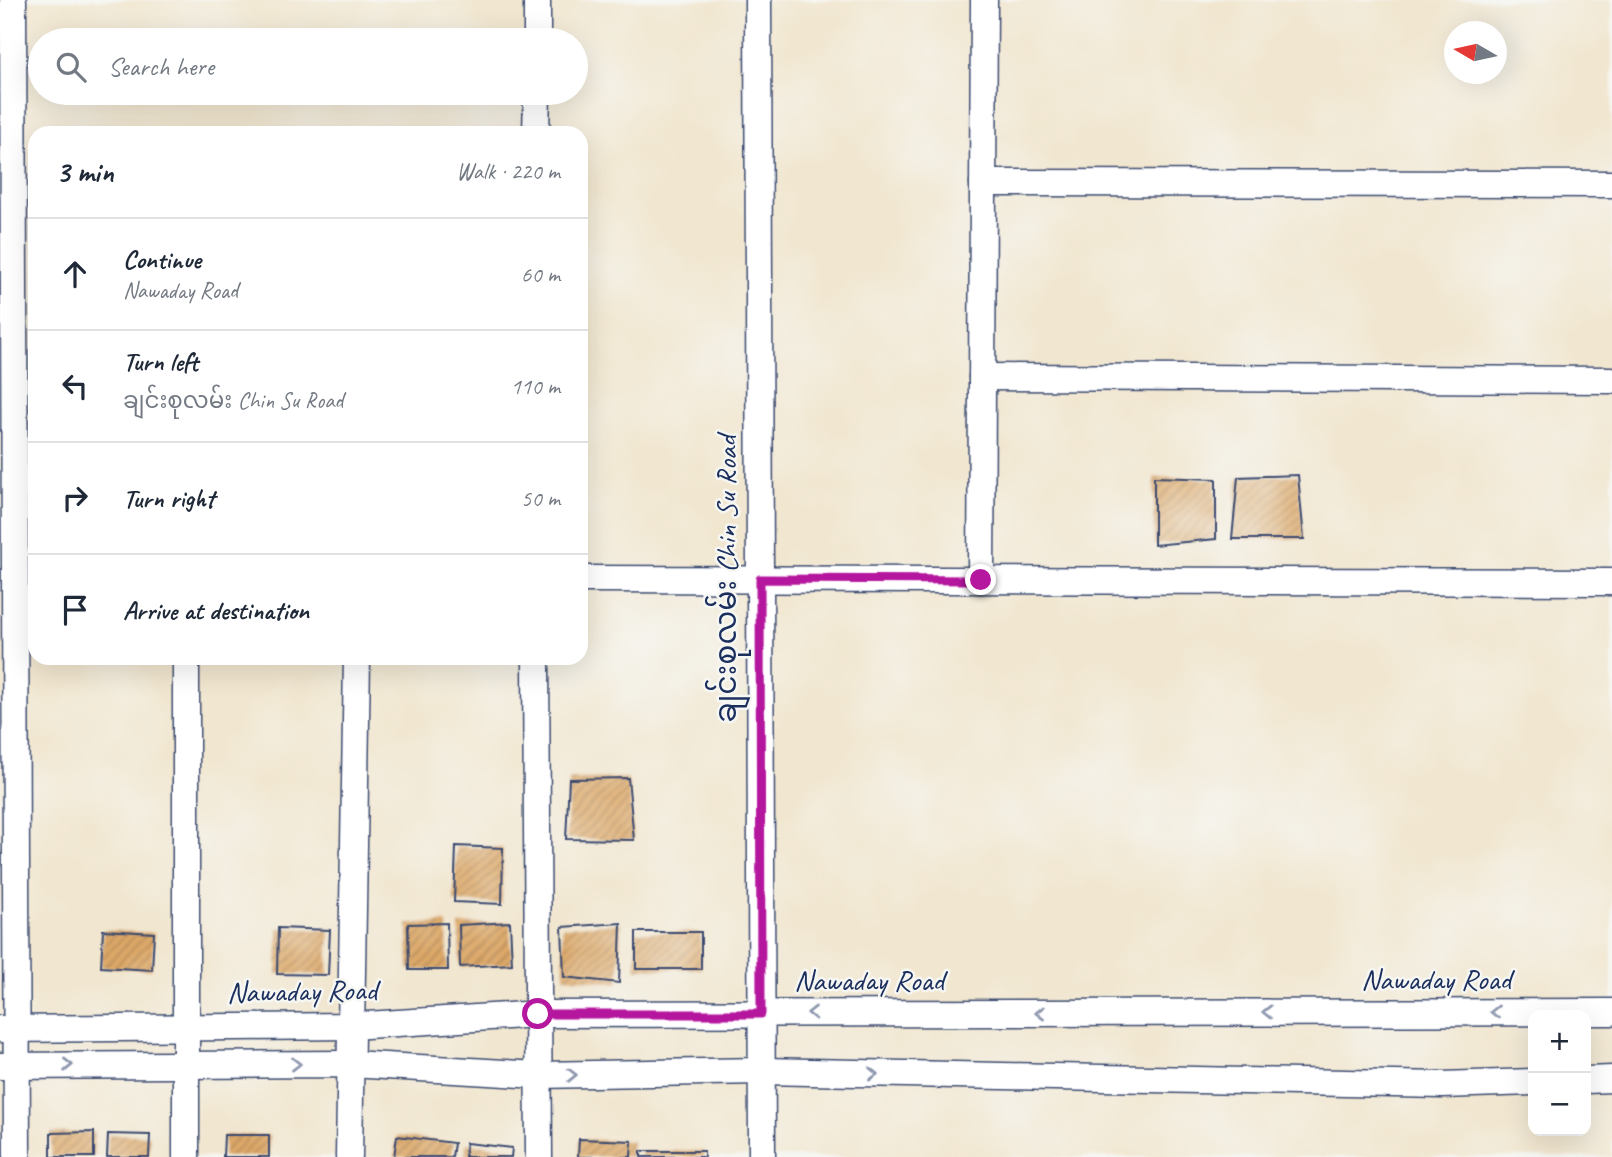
<!DOCTYPE html>
<html lang="en">
<head>
<meta charset="utf-8">
<style>
  :root { --surface:#fff; --page:#f6f6f7; --text:#1f2937; --muted:#747a83; --line:#e0e1e3 }
  body { margin:0; font-family:Caveat,"Noto Sans Myanmar",sans-serif; background:var(--page); color:var(--text) }
  .controls { position:absolute; right:21px; bottom:21px; display:grid; overflow:hidden; border-radius:14px; box-shadow:0 7px 28px #0002 }
  .controls button { width:63px; height:63px; display:grid; place-items:center; padding:0; border:0; border-bottom:2px solid var(--line); background:var(--surface); color:var(--text); font:35px sans-serif }
  .compass { position:absolute; left:1444px; top:21px; width:63px; height:63px; border-radius:50%; background:var(--surface); box-shadow:0 7px 28px #0002; rotate:279deg }
  .stop { position:absolute; width:21px; height:21px; margin:-16px; border:5px solid #b5179e; border-radius:50%; background:#fff }
  .stop.end { background:#b5179e; border-color:#fff; box-shadow:0 2px 7px #0008 }
  .list { margin:0; padding:0; list-style:none }
  h2 { display:flex; justify-content:space-between; align-items:center; height:91px; margin:0; padding:0 28px; font-size:30px }
  h2 small { font-size:23px; font-weight:400; color:var(--muted) }
  .list li { display:grid; grid-template-columns:46px 1fr auto; gap:21px; align-items:center; box-sizing:border-box; height:112px; padding:0 28px; border-top:2px solid var(--line) }
  .list b { display:block; font-size:26px; white-space:nowrap }
  .list p { margin:0; font-size:23px; white-space:nowrap; color:var(--muted) }
  .list em { font-size:23px; font-style:normal; color:var(--muted) }
  .icon { flex:none; width:38px; height:38px; fill:none; stroke:currentColor; stroke-width:2; stroke-linecap:round; stroke-linejoin:round }
  .map { position:relative; flex:none; width:1612px; height:1157px; overflow:hidden }
  .search { position:absolute; background:var(--surface); box-shadow:0 7px 28px #0002; left:28px; top:28px; width:560px; height:77px; display:flex; align-items:center; gap:18px; box-sizing:border-box; padding:0 24px; border-radius:38px; color:var(--muted); font-size:26px }
  .panel { position:absolute; background:var(--surface); box-shadow:0 7px 28px #0002; left:28px; top:126px; width:560px; height:539px; border-radius:21px }
  .map>svg:first-child { display:block }
</style>
</head>
<body>
<div class="map">
<svg width="1612" height="1157" viewBox="0 0 1612 1157">
  <defs>
    <pattern id="building-hatch" width="6" height="6" patternUnits="userSpaceOnUse" patternTransform="scale(1.75)"><rect width="6" height="6" fill="#dda868"/><path d="M-1 1l2-2M0 6l6-6M5 7l2-2" fill="none" stroke="#b28959"/></pattern>
  </defs>
  <rect width="100%" height="100%" fill="#f6f6f2"/>
  <filter id="ink" filterUnits="userSpaceOnUse"><feTurbulence type="fractalNoise" baseFrequency=".0143" numOctaves="2"/><feDisplacementMap in="SourceGraphic" scale="14" xChannelSelector="R" yChannelSelector="G"/><feConvolveMatrix kernelMatrix="1 2 1 2 8 2 1 2 1" color-interpolation-filters="sRGB"/></filter>
  <filter id="wash" filterUnits="userSpaceOnUse"><feTurbulence type="fractalNoise" baseFrequency=".00686" numOctaves="4" result="noise"/><feDisplacementMap in="SourceGraphic" scale="28" xChannelSelector="R" yChannelSelector="G"/><feGaussianBlur stdDeviation="1.57" result="paint"/><feColorMatrix in="noise" values="0 0 0 0 0 0 0 0 0 0 0 0 0 0 0 0 0 1.4 0 .05"/><feComposite in="paint" operator="in"/></filter>
  <g filter="url(#wash)">
    <rect width="100%" height="100%" fill="#f1e6cf"/>
    <g id="blocks">
      <g fill="url(#building-hatch)">
        <polygon points="1298,475 1304,539 1232,539 1238,477"/>
        <polygon points="1154,477 1216,479 1216,539 1154,545"/>
        <polygon points="628,778 634,840 566,839 569,779"/>
        <polygon points="456,846 503,848 502,904 454,902"/>
        <polygon points="510,922 512,964 460,967 459,925"/>
        <polygon points="447,923 448,970 409,970 408,924"/>
        <polygon points="621,923 619,983 564,977 562,927"/>
        <polygon points="278,928 330,930 328,975 277,974"/>
        <polygon points="103,930 154,933 152,970 101,967"/>
        <rect x="636" y="932" width="65" height="37"/>
        <polygon points="94,1132 94,1157 51,1157 51,1133"/>
        <polygon points="108,1134 150,1135 149,1157 107,1157"/>
        <polygon points="224,1135 269,1135 269,1157 223,1157"/>
        <polygon points="397,1136 454,1143 452,1157 394,1157"/>
        <polygon points="579,1139 632,1141 631,1157 578,1157"/>
        <polygon points="466,1143 512,1148 511,1157 465,1157"/>
        <rect x="641" y="1151" width="63" height="6"/>
      </g>
    </g>
  </g>
  <g filter="url(#ink)">
    <use href="#blocks" fill-opacity="0" stroke="#3b4a6f" stroke-width="2"/>
    <g fill="none" stroke-linecap="round" stroke-linejoin="round">
      <g stroke="#3b4a6f" stroke-width="29">
        <g id="street">
          <polyline points="13,0 17,1157"/>
          <polyline points="758,0 762,1157"/>
          <polyline points="537,40 537,0"/>
          <polyline points="536,133 537,93"/>
          <polyline points="983,183 1612,184"/>
          <polyline points="982,377 1612,380"/>
          <polyline points="581,579 1612,582"/>
          <polyline points="981,580 984,0"/>
          <polyline points="186,658 186,1157"/>
          <polyline points="536,658 539,1157"/>
          <polyline points="0,1029 351,1026 538,1014 1612,1012"/>
          <polyline points="0,1066 351,1064 538,1075 762,1071 1442,1085 1533,1082"/>
          <polyline points="1586,1080 1612,1079"/>
          <polyline points="349,1157 357,658"/>
        </g>
      </g>
      <use href="#street" stroke="#fff" stroke-width="26"/>
    </g>
    <defs><path id="oneway-chevron" d="M-2-3.5L2.5 0L-2 3.5" fill="none" stroke-width="1.6" stroke-linecap="round" stroke-linejoin="round" transform="scale(1.75)"/></defs>
    <g stroke="#8d97ae">
      <use href="#oneway-chevron" transform="translate(1267 1012) rotate(180)"/>
      <use href="#oneway-chevron" transform="translate(1495 1012) rotate(180)"/>
      <use href="#oneway-chevron" transform="translate(812 1013) rotate(180)"/>
      <use href="#oneway-chevron" transform="translate(1040 1013) rotate(180)"/>
      <use href="#oneway-chevron" transform="translate(296 1064)"/>
      <use href="#oneway-chevron" transform="translate(68 1065) rotate(-1)"/>
      <use href="#oneway-chevron" transform="translate(873 1074) rotate(1)"/>
      <use href="#oneway-chevron" transform="translate(572 1075) rotate(-1)"/>
    </g>
  </g>
  <g fill="none" stroke-linecap="round" stroke-linejoin="round" filter="url(#ink)">
    <polyline stroke="#b5179e" stroke-width="9" points="538,1014 761,1014 760,579 981,580"/>
  </g>
  <g text-anchor="middle" stroke-width="5" stroke-linejoin="round" paint-order="stroke">
    <g font-size="30" fill="#1b2f5e" stroke="#f6f6f2">
      <text transform="translate(726 579) rotate(-90)" y="10">ချင်းစုလမ်း Chin Su Road</text>
      <text x="1436" y="989">Nawaday Road</text>
      <text x="869" y="990">Nawaday Road</text>
      <text transform="translate(302 991) rotate(-1)" y="10">Nawaday Road</text>
    </g>
  </g>
</svg>
<div class="controls">
<button>+</button>
<button>−</button>
</div>
<svg class="compass" viewBox="-18 -18 36 36"><path d="M0-13l5 13h-10z" fill="#e53935"/><path d="M0 13l5-13h-10z" fill="#747a83"/></svg>
<div class="stop" style="left:538px;top:1014px"></div>
<div class="stop end" style="left:981px;top:580px"></div>
<div class="search"><svg class="icon" aria-label="search" viewBox="0 0 24 24"><circle cx="10" cy="10" r="6"/><path d="M15 15l6 6"/></svg>Search here</div>
<section class="panel">
<h2>3 min<small>Walk · 220 m</small></h2>
<ul class="list">
<li><svg class="icon" aria-label="ahead" viewBox="0 0 24 24"><path d="M12 20V5M6 11l6-6 6 6"/></svg><div><b>Continue</b><p>Nawaday Road</p></div><em>60 m</em></li>
<li><svg class="icon" aria-label="left" viewBox="0 0 24 24"><path d="M17 20v-9H6M10 6l-5 5 5 5"/></svg><div><b>Turn left</b><p>ချင်းစုလမ်း Chin Su Road</p></div><em>110 m</em></li>
<li><svg class="icon" aria-label="right" viewBox="0 0 24 24"><path d="M7 20v-9h11M14 6l5 5-5 5"/></svg><div><b>Turn right</b></div><em>50 m</em></li>
<li><svg class="icon" aria-label="arrive" viewBox="0 0 24 24"><path d="M6 21V4h12l-3 4 3 4H6"/></svg><div><b>Arrive at destination</b></div></li>
</ul>
</section>
</div>
</body>
</html>
